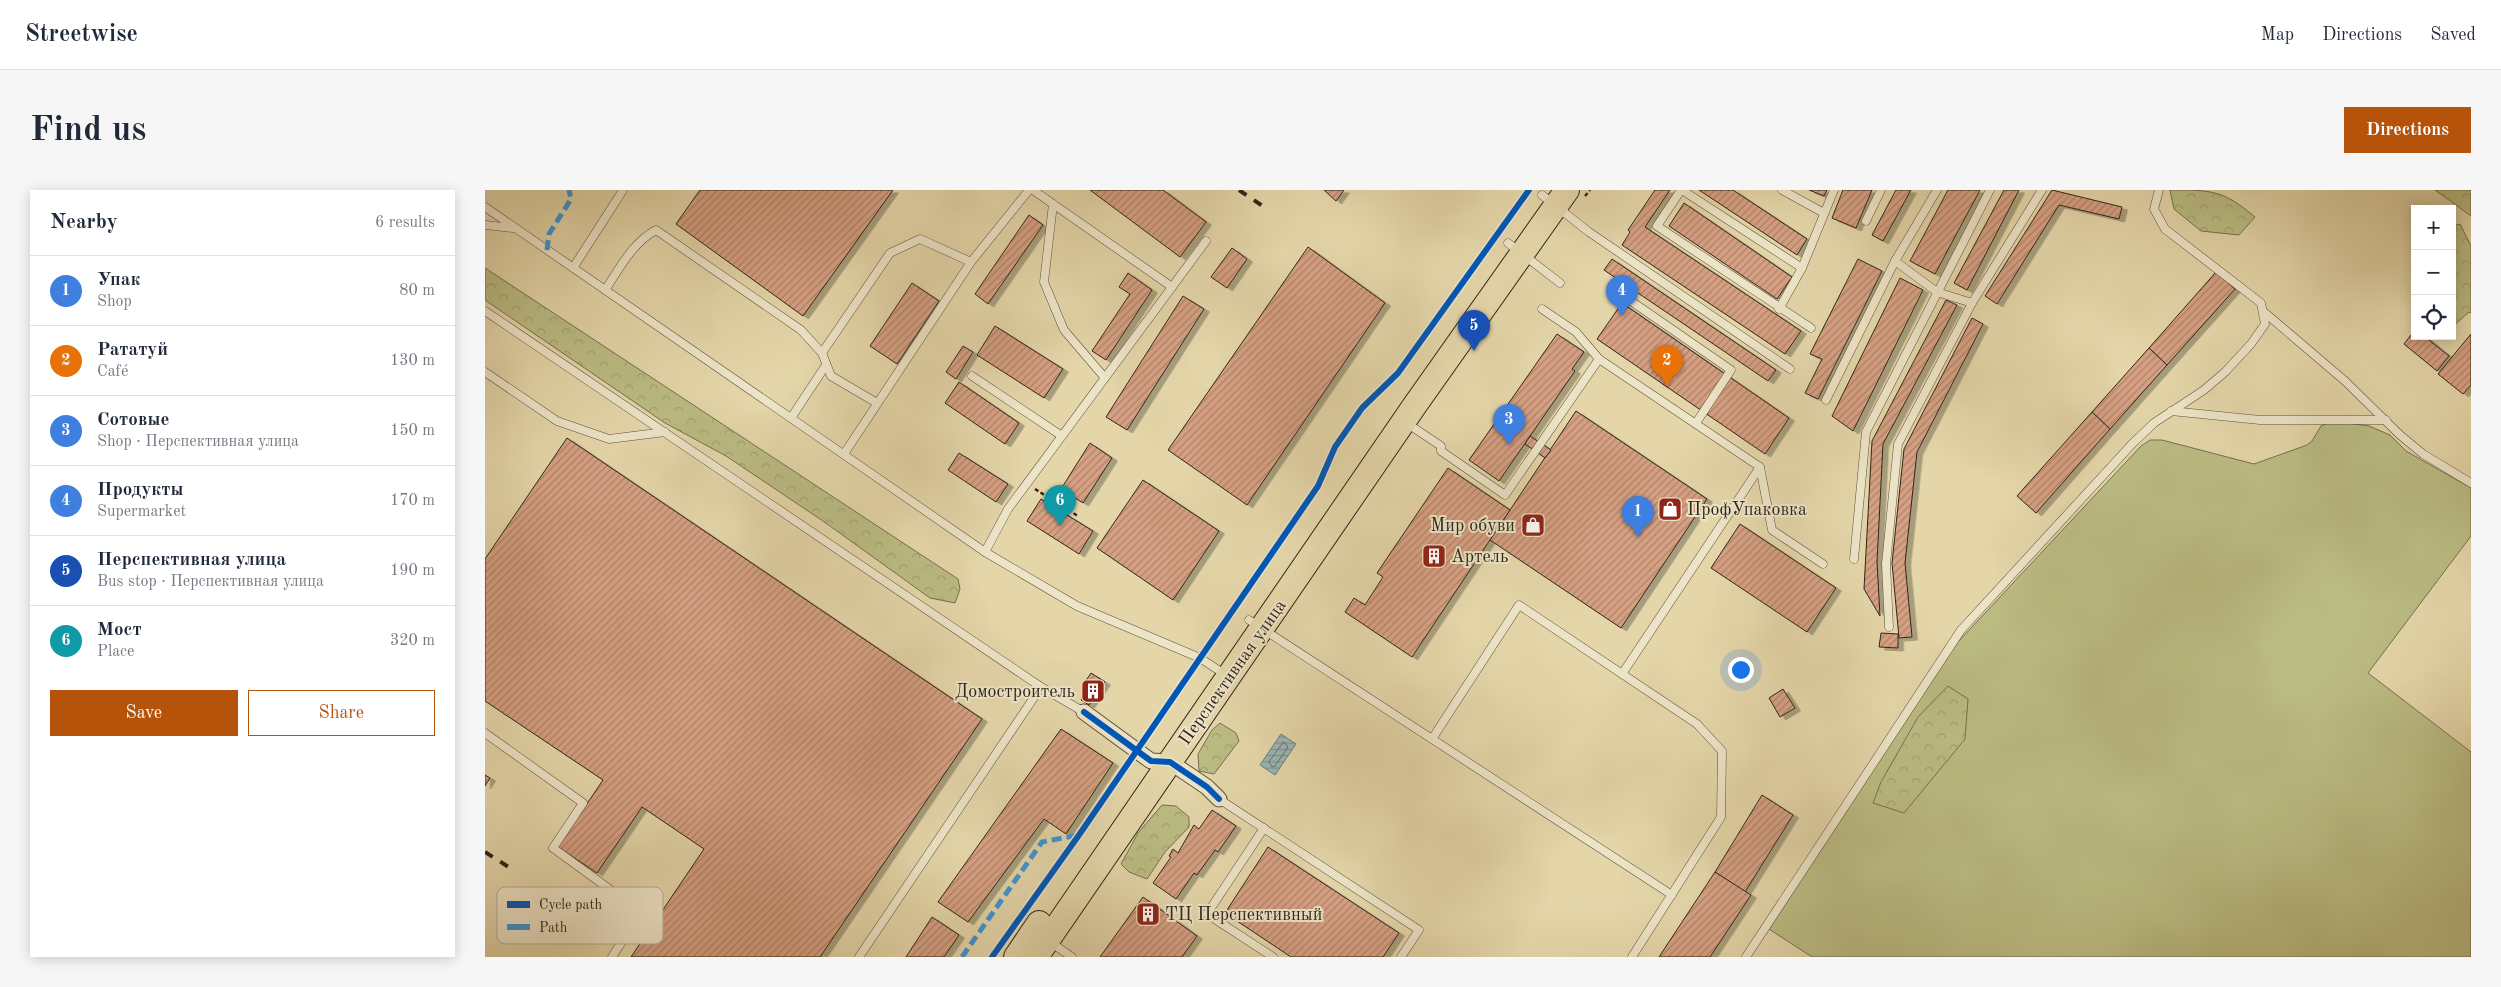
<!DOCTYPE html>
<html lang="en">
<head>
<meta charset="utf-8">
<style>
  :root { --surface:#fff; --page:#f6f6f7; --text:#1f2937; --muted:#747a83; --line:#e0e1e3; --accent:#b45309 }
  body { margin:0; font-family:"Old Standard TT",serif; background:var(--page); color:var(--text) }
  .controls { position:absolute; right:15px; top:15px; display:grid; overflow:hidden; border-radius:0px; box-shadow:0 2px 12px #0003 }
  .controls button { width:45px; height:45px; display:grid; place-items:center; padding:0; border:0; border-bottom:1px solid var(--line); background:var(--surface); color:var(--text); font:25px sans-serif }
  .you { position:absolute; left:1255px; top:479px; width:18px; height:18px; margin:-12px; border:4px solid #fff; border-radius:50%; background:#1a73e8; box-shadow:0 0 0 8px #1a73e833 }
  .badge { display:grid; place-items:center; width:32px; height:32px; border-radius:50%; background:var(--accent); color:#fff; font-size:16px; font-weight:700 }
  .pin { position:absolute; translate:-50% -41px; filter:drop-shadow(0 1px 2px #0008) }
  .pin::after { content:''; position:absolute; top:26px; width:18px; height:15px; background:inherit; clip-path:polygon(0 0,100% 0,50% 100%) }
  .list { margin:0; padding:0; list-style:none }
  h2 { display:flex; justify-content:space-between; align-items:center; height:65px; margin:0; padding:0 20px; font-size:21px }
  h2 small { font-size:16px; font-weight:400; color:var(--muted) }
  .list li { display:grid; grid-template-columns:32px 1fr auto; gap:15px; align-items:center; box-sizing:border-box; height:70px; padding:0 20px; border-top:1px solid var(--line) }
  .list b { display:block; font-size:19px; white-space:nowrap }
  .list p { margin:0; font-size:16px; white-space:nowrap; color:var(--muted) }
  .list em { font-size:16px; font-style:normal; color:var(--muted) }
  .actions { display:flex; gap:10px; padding:15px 20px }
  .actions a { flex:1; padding:11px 0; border:1px solid var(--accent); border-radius:0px; text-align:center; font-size:18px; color:var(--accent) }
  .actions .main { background:var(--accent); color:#fff }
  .icon { flex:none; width:28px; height:28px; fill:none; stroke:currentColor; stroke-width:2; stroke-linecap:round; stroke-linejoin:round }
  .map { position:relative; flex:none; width:1986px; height:767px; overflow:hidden; border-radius:0px }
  header { display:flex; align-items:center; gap:30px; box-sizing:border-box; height:70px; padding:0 25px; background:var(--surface); border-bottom:1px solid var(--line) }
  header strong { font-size:24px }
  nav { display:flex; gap:28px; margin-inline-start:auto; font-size:18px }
  .intro { display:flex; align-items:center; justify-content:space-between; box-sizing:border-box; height:120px; padding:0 30px }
  h1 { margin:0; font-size:35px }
  .button { padding:12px 22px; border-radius:0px; background:var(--accent); color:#fff; font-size:18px; font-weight:700 }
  main { display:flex; gap:30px; padding:0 30px }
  aside { flex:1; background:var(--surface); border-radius:0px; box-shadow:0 2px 12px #0003 }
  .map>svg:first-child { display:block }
</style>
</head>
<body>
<header>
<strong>Streetwise</strong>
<nav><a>Map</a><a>Directions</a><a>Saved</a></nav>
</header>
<div class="intro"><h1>Find us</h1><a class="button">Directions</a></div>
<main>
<aside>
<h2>Nearby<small>6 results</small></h2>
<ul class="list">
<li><span class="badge" style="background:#3f7fe0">1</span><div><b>Упак</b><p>Shop</p></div><em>80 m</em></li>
<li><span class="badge" style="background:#e8710a">2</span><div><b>Рататуй</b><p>Café</p></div><em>130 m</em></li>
<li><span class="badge" style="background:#3f7fe0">3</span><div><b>Сотовые</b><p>Shop · Перспективная улица</p></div><em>150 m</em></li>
<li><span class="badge" style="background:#3f7fe0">4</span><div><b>Продукты</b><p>Supermarket</p></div><em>170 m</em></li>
<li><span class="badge" style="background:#1a4fb4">5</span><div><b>Перспективная улица</b><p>Bus stop · Перспективная улица</p></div><em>190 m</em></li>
<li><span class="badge" style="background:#0f9aa8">6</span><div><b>Мост</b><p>Place</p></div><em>320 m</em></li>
</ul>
<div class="actions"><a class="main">Save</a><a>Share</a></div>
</aside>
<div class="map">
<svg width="1986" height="767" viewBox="0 0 1986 767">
  <defs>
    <pattern id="forest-crowns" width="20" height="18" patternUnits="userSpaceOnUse" patternTransform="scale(1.25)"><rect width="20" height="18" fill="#bbbc83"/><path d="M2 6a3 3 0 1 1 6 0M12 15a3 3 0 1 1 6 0" fill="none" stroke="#a1a171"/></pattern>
    <pattern id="water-rules" width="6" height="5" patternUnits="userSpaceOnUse" patternTransform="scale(1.25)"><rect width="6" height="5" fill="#9ab6b4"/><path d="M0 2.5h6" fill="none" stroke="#7e9492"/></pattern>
    <pattern id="building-hatch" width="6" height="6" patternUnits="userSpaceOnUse" patternTransform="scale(1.25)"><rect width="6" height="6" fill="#d6a082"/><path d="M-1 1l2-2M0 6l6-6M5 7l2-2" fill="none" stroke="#ae826a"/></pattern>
    <filter id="shadow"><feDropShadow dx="5.5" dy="3" stdDeviation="0" flood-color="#0004"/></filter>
  </defs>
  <rect width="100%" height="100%" fill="#e4d6a9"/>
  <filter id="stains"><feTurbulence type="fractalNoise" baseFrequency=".004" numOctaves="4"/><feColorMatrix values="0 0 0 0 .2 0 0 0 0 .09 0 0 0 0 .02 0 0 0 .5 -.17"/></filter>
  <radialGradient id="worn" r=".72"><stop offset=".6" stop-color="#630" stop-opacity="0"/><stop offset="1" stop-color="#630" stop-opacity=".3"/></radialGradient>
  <polygon fill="#bbbc83" stroke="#75704e" points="1848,231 1884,236 1905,245 1921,261 1986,298 1986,346 1883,483 1986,562 1986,767 1327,767 1284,739 1472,453 1656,256 1665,250 1677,250 1769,274 1822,255 1827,251 1836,236"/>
  <g fill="url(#forest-crowns)" stroke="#75704e">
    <path d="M1685 0C1727 0 1738 0 1770 27L1754 45 1716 41 1689 19Z"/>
    <polygon points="1950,0 1986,0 1986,26"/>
    <polygon points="1975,34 1986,56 1986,123 1984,122 1967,137 1967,36"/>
    <polygon points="0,78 473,389 475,399 470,413 445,408 338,331 241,266 180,233 0,110"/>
    <polygon points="1463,496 1483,509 1480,549 1419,623 1388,613 1396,592 1433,527"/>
    <polygon points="735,533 751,543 754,551 729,584 714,581 713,564 727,540"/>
    <polygon points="677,615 691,616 704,627 704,637 680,662 662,689 644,682 636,674 653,643"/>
  </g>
  <polygon fill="url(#water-rules)" stroke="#6f7c76" points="796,544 811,554 790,585 775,575"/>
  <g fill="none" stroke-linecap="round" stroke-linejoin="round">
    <polygon stroke="#646e67" stroke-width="1" points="799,552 803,557 790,576 787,577 784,572"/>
  </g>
  <g fill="url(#building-hatch)" stroke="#2f251a" filter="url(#shadow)">
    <polygon points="215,0 408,0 318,126 191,34"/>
    <polygon points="605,0 678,0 721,32 695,67"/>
    <polygon points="839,0 859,0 851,11"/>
    <polygon points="1170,0 1185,0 1160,37 1316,141 1300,164 1137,55 1145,42 1143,40"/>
    <polygon points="1214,0 1248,0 1322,49 1312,65"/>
    <polygon points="1324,0 1342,0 1339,6"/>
    <polygon points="1358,0 1387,0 1371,38 1347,28"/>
    <polygon points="1411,0 1426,0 1398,51 1387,45"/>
    <polygon points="1463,0 1495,0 1450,84 1425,71"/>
    <polygon points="1519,0 1534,0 1482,100 1469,93"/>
    <polygon points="1567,0 1637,17 1634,29 1574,15 1512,114 1500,106"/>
    <polygon points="1199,13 1307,87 1292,109 1184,36"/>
    <polygon points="544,25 558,35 503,114 490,104"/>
    <polygon points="823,57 900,113 762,315 683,260"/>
    <polygon points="747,58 762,69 742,98 726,87"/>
    <polygon points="1127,69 1291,180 1283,191 1119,80"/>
    <polygon points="1373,69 1397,81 1333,209 1320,203 1337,169 1325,164"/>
    <polygon points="1731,82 1750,99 1682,175 1664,158"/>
    <polygon points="643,83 667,100 621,170 607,161 645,104 634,97"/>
    <polygon points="1415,88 1438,100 1368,241 1347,226"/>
    <polygon points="427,93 454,111 412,174 385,156"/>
    <polygon points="698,106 719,119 642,240 621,227"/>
    <polygon points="1461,110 1472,115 1398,254 1392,372 1395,426 1379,399 1387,251"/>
    <polygon points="1137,113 1304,228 1280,264 1112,149"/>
    <polygon points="1487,128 1498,134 1432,262 1420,373 1427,447 1414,448 1407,373 1419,259"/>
    <polygon points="510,136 578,179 559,208 492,165"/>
    <polygon points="1930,140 1930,146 1939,146 1964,166 1952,181 1919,154"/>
    <polygon points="1072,144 1099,162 1087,179 1090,181 1014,291 984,270"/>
    <polygon points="1986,144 1986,195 1978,204 1953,184"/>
    <polygon points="478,156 488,162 471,189 461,182"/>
    <polygon points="1664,158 1682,175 1625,239 1607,222"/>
    <polygon points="474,192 534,233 520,254 460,213"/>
    <polygon points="1091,221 1222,309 1136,438 1005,350"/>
    <polygon points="1607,222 1625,239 1551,323 1532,306"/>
    <polygon points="1045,246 1066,260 1060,268 1040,254"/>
    <polygon points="82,248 497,529 335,767 146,767 219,659 157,617 112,683 73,657 118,590 0,511 0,369"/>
    <polygon points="605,253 627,268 598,313 576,299"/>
    <polygon points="474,263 523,294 511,312 463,280"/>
    <polygon points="963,278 1025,320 927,467 860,422 869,408 880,415 898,387 892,383"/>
    <polygon points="658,290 734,341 688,410 612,358"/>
    <polygon points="556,309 608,341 594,364 542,331"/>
    <polygon points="1255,334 1351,398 1322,442 1226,378"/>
    <polygon points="1396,443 1413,444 1413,458 1394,457"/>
    <polygon points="606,483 620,492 604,515 596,510 604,499 598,495"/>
    <polygon points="1298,499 1310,518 1295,527 1284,508"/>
    <polygon points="576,539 628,573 581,644 559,629 483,732 453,712"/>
    <polygon points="0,585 5,588 0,596"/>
    <polygon points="1277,605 1308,625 1260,702 1230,682"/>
    <polygon points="727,620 751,636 733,662 730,660 712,685 709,683 691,709 668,693 686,667 684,666 688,659 693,663 709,635 714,639"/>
    <polygon points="783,657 914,743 898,767 806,767 740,723"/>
    <polygon points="1230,682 1266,705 1225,767 1174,767"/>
    <polygon points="658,707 712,746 697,767 615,767"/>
    <polygon points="447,727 474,745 459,767 421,767"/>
  </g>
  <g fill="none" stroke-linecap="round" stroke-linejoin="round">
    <g stroke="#5c513e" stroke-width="9">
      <g id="lane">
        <polyline points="548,0 687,97"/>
        <polyline points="1196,0 1172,36 1326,138"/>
        <polyline points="1197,0 1317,78"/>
        <polyline points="1297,0 1339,23"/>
        <polyline points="1057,5 1104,42 1305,179"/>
        <polyline points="568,14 559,92 579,140 620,188"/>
        <polyline points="0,17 500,362 592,416 715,468 741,485"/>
        <polyline points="1381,31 1396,0"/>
        <polyline points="0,35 28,38"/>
        <polyline points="1023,53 1075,93"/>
        <polyline points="1410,71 1452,102 1487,113"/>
        <polyline points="88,78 138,0"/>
        <path d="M120 100C135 78 147 53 171 40L316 140 337 163"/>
        <polyline points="1146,111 1246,180 1211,233"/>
        <polyline points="1057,119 1091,142 1114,169 1275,277 1287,340 1338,374"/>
        <polyline points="1294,119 1317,78 1349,0"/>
        <polyline points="0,121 556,497 599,522"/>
        <polyline points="1779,122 1860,191 1915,245 1938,264 1986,293"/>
        <polyline points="0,182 72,231 124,249 180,242"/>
        <polyline points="487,186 577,246"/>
        <polyline points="1341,210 1410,71 1452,0"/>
        <polyline points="392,213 346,186 337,163 405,63 435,49 486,72"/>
        <polyline points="1686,221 1775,230 1901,230"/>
        <polyline points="306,228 341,175"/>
        <polyline points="920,232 956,256 956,261 1020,305 1114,169"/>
        <polyline points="359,264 486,72 544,0"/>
        <polyline points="500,362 523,319 721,51"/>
        <polyline points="1369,369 1381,242 1505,0"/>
        <polyline points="764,430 1187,705"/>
        <polyline points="1404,437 1401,374 1413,254 1487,113 1557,0"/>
        <polyline points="1137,484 1275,277"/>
        <polyline points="0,543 98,613 68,658 156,722 127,767"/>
        <polyline points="947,549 1034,415 1212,534 1237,561 1236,627 1147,767"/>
        <polyline points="734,609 934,740 916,767"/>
        <polyline points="779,638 722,724 788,767"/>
        <polyline points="565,752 587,767"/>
        <polyline points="374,767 556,497"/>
        <polyline points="1261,767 1476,440 1647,254 1669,233 1719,200 1740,182 1766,154 1780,134 1776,113 1680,39 1669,19 1674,0"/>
      </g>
    </g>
    <g stroke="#5c513e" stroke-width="17">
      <polyline id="street" points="599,522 666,571 685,572 722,597 734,609"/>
    </g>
    <g stroke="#2f251a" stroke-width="26">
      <g id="primary">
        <polyline points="531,767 554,733"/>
        <polyline points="551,767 930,215 1082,0"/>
      </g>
    </g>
    <g stroke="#2f251a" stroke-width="2.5" stroke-dasharray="4 2.5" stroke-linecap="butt">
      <polyline points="1100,6 1105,0"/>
      <polyline points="550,299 593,326"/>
    </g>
    <use href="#lane" stroke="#ede4c7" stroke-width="8"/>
    <use href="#street" stroke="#ede4c7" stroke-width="15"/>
    <use href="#primary" stroke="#e4d6a9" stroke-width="24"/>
    <g stroke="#2f251a" stroke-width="4" stroke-dasharray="9 9" stroke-linecap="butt">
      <polyline points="754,0 782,19"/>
      <polyline points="0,662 30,681"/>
    </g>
    <g stroke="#3d95d4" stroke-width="5" stroke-dasharray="10 5" stroke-linecap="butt">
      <polyline points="62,60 64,44 86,9 84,0"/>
      <polyline points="477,767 557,652 594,645"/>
    </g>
    <g stroke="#ede4c7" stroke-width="9">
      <g id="cycleway">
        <polyline points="599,522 666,571 685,572 722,597 734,609"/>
        <polyline points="507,767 594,645 833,296 850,257 877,218 913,183 1044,0"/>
      </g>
    </g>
    <use href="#cycleway" stroke="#0057b8" stroke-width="6"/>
  </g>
  <defs>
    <g id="shop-square" transform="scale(1.25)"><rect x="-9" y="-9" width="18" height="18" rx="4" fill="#8f2418" stroke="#ede4c7"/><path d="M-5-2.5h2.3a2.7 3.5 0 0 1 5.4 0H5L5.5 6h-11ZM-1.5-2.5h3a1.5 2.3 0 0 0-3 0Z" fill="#fff"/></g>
    <g id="building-square" transform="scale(1.25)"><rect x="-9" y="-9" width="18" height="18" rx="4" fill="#8f2418" stroke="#ede4c7"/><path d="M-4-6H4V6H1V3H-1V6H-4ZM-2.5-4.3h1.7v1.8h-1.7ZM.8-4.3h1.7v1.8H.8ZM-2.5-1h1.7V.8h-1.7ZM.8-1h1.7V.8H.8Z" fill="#fff"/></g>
  </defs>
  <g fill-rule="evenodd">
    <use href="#shop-square" x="1185" y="319"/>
    <use href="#shop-square" x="1048" y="335"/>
    <use href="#building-square" x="949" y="366"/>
    <use href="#building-square" x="608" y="501"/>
    <use href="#building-square" x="663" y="724"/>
  </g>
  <g text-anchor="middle" stroke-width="4" stroke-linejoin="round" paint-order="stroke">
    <g font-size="18" fill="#2f251a" stroke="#ede4c7" text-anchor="start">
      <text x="1202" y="325">ПрофУпаковка</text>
      <text x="1030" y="341" text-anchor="end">Мир обуви</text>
      <text x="966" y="372">Артель</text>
      <text x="590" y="507" text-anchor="end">Домостроитель</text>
      <text x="680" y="730">ТЦ Перспективный</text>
    </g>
    <g font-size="18" fill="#2f251a" stroke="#ede4c7">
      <text transform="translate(747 482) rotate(-55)" y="6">Перспективная улица</text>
    </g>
  </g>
  <rect x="12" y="697" width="166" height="57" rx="8" fill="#ede4c7" stroke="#b4ab93" stroke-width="1"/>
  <rect x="22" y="711" width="23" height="7" fill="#0057b8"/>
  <rect x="22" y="734" width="23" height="6" fill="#3d95d4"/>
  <g font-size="14" fill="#2f251a">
    <text x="54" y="719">Cycle path</text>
    <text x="54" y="742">Path</text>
  </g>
  <rect width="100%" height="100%" filter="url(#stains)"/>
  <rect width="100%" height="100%" fill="url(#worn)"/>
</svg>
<div class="controls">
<button>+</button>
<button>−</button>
<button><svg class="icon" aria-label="locate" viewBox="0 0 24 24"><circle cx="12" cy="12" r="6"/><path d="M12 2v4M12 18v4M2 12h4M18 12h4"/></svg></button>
</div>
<div class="you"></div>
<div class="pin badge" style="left:1153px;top:347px;background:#3f7fe0">1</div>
<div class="pin badge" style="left:1182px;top:196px;background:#e8710a">2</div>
<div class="pin badge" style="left:1024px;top:255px;background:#3f7fe0">3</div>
<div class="pin badge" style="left:1137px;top:126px;background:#3f7fe0">4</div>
<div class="pin badge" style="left:989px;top:161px;background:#1a4fb4">5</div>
<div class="pin badge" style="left:575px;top:336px;background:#0f9aa8">6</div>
</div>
</main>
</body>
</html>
